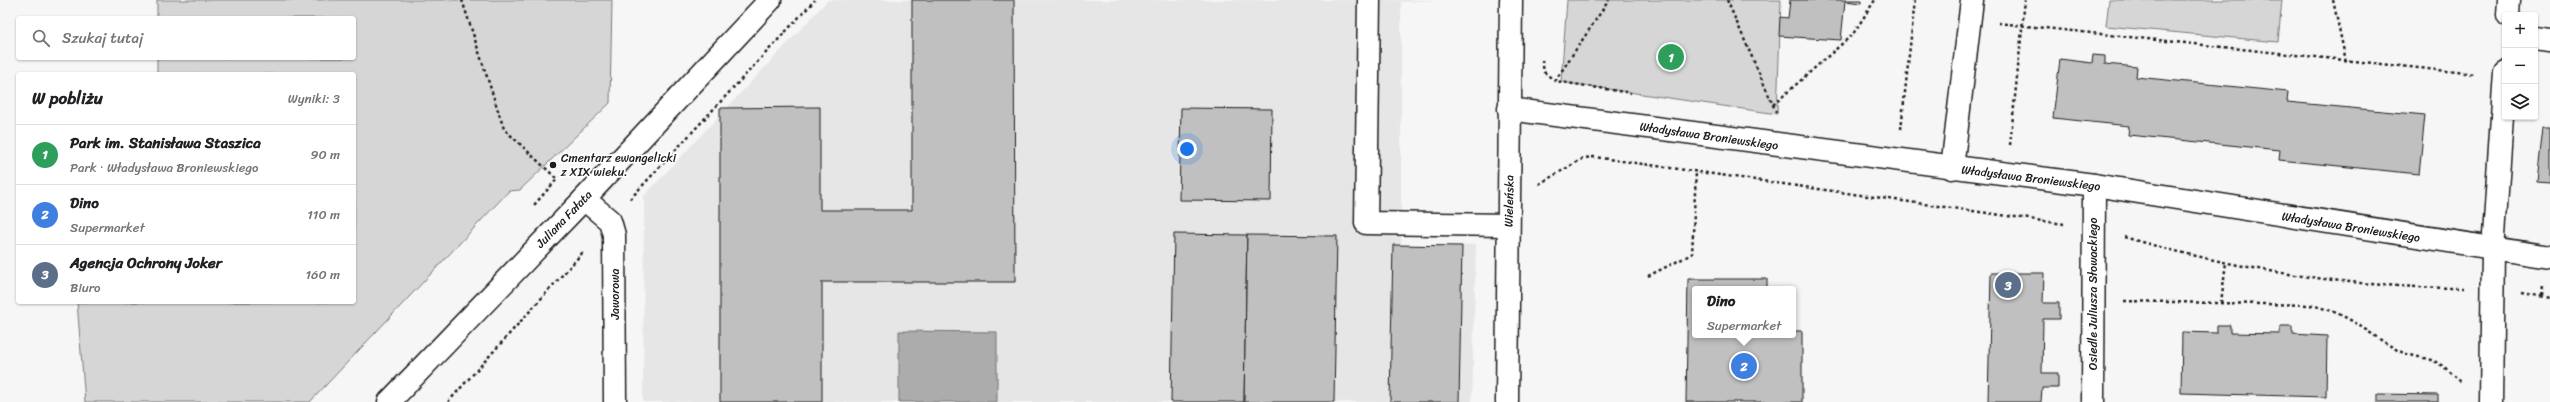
<!DOCTYPE html>
<html lang="pl">
<head>
<meta charset="utf-8">
<style>
  :root { --surface:#fff; --page:#f6f6f6; --text:#202124; --muted:#757577; --line:#e0e0e0; --accent:#2563eb }
  body { margin:0; font-family:Sriracha,sans-serif; background:var(--page); color:var(--text) }
  .controls { position:absolute; right:12px; top:12px; display:grid; overflow:hidden; border-radius:4px; box-shadow:0 1px 3px #0004 }
  .controls button { width:36px; height:36px; display:grid; place-items:center; padding:0; border:0; border-bottom:1px solid var(--line); background:var(--surface); color:var(--text); font:20px sans-serif }
  .you { position:absolute; left:1187px; top:149px; width:14px; height:14px; margin:-10px; border:3px solid #fff; border-radius:50%; background:#1a73e8; box-shadow:0 0 0 6px #1a73e833 }
  .badge { display:grid; place-items:center; width:26px; height:26px; border-radius:50%; background:var(--accent); color:#fff; font-size:13px; font-weight:700 }
  .pin { position:absolute; translate:-50% -50%; border:2px solid #fff; box-shadow:0 1px 4px #0006 }
  .popup { position:absolute; left:1692px; top:286px; width:104px; height:52px; box-sizing:border-box; display:grid; place-content:center; border-radius:4px; background:var(--surface); filter:drop-shadow(0 1px 3px #0005); font-size:13px; white-space:nowrap; color:var(--muted) }
  .popup b { font-size:15px; color:var(--text) }
  .popup::after { content:''; position:absolute; left:50%; top:100%; margin-left:-8px; border:8px solid transparent; border-top-color:var(--surface) }
  .list { margin:0; padding:0; list-style:none }
  h2 { display:flex; justify-content:space-between; align-items:center; height:52px; margin:0; padding:0 16px; font-size:17px }
  h2 small { font-size:13px; font-weight:400; color:var(--muted) }
  .list li { display:grid; grid-template-columns:26px 1fr auto; gap:12px; align-items:center; box-sizing:border-box; height:60px; padding:0 16px; border-top:1px solid var(--line) }
  .list b { display:block; font-size:15px; white-space:nowrap }
  .list p { margin:0; font-size:13px; white-space:nowrap; color:var(--muted) }
  .list em { font-size:13px; font-style:normal; color:var(--muted) }
  .icon { flex:none; width:22px; height:22px; fill:none; stroke:currentColor; stroke-width:2; stroke-linecap:round; stroke-linejoin:round }
  .map { position:relative; flex:none; width:2550px; height:402px; overflow:hidden }
  .search { position:absolute; background:var(--surface); box-shadow:0 1px 3px #0004; left:16px; top:16px; width:340px; height:44px; display:flex; align-items:center; gap:10px; box-sizing:border-box; padding:0 14px; border-radius:4px; color:var(--muted); font-size:15px }
  .panel { position:absolute; background:var(--surface); box-shadow:0 1px 3px #0004; left:16px; top:72px; width:340px; height:232px; border-radius:4px }
  .map>svg:first-child { display:block }
</style>
</head>
<body>
<div class="map">
<svg width="2550" height="402" viewBox="0 0 2550 402">
  <rect width="100%" height="100%" fill="#f6f6f6"/>
  <filter id="ink" filterUnits="userSpaceOnUse"><feTurbulence type="fractalNoise" baseFrequency=".025" numOctaves="2"/><feDisplacementMap in="SourceGraphic" scale="8" xChannelSelector="R" yChannelSelector="G"/><feConvolveMatrix kernelMatrix="1 2 1 2 8 2 1 2 1" color-interpolation-filters="sRGB"/></filter>
  <g filter="url(#ink)">
    <polygon fill="#e6e6e6" points="828,0 1439,0 1401,2 1401,244 1462,246 1476,244 1472,402 643,402 644,196"/>
    <g fill="#d6d6d6" stroke="#797979">
      <polygon points="157,0 612,0 610,103 520,190 509,191 310,402 85,402 77,302 354,302 354,74 157,74 157,58 354,58 354,18 157,18"/>
      <polygon points="1567,0 1781,0 1777,114 1561,82"/>
      <polygon points="2109,0 2282,0 2278,42 2106,26"/>
    </g>
    <polygon fill="#acacac" stroke="#727272" points="899,331 997,332 997,402 899,402"/>
    <g fill="#c0c0c0" stroke="#1c1c1c">
      <polygon points="912,0 1014,0 1015,282 822,282 822,402 720,402 720,108 820,107 820,210 912,210"/>
      <polygon points="1790,0 1862,0 1861,3 1845,1 1841,40 1779,36 1780,17 1788,18"/>
      <polygon points="2093,55 2105,56 2105,64 2137,67 2136,77 2288,92 2287,102 2425,115 2419,174 2279,160 2280,150 2128,135 2129,126 2053,118 2060,59 2092,63"/>
      <polygon points="1181,108 1272,109 1271,201 1179,200"/>
      <polygon points="2543,127 2550,127 2550,183 2537,182"/>
      <polygon points="1174,234 1247,235 1244,402 1171,402"/>
      <polygon points="1247,235 1337,236 1334,402 1244,402"/>
      <polygon points="1393,245 1462,246 1459,402 1390,402"/>
      <polygon points="1991,273 2044,273 2043,303 2059,303 2059,319 2043,319 2042,373 2058,373 2058,388 2042,388 2041,402 1988,402"/>
      <polygon points="1688,279 1767,279 1767,289 1695,289 1695,335 1793,335 1793,331 1802,331 1802,402 1686,402"/>
      <polygon points="2217,325 2230,325 2230,333 2280,334 2280,326 2293,326 2293,334 2327,336 2326,397 2181,393 2182,332 2217,333"/>
      <polygon points="2378,394 2438,395 2438,402 2378,402"/>
    </g>
    <g fill="none" stroke-linecap="round" stroke-linejoin="round">
      <g stroke="#1c1c1c" stroke-width="25">
        <g id="minor">
          <polyline points="1369,0 1366,223 1508,225"/>
          <polyline points="2508,15 2509,0"/>
          <polyline points="2535,38 2550,40"/>
          <polyline points="1509,109 2094,185 2550,257"/>
          <polyline points="1952,168 1972,0"/>
          <polyline points="584,199 610,221 614,235 615,402"/>
          <polyline points="1507,402 1511,0"/>
          <polyline points="2093,402 2094,185"/>
          <polyline points="2491,402 2493,250 2505,72"/>
        </g>
      </g>
      <g stroke="#1c1c1c" stroke-width="25">
        <polyline id="major" points="389,402 584,199 770,0"/>
      </g>
      <g stroke="#1c1c1c" stroke-width="2.5" stroke-dasharray="3 3" stroke-linecap="butt">
        <polyline points="462,0 504,129 557,179 534,205"/>
        <polyline points="1727,0 1777,114"/>
        <polyline points="2333,0 2346,61"/>
        <polyline points="1998,23 2475,74"/>
        <polyline points="1542,60 1544,72 1555,81 1631,93"/>
        <polyline points="1555,81 1609,0"/>
        <polyline points="1773,105 1853,34 1875,0"/>
        <polyline points="1901,129 1915,0 1912,0"/>
        <polyline points="2010,145 2025,0"/>
        <polyline points="1539,184 1584,158 1594,157 2064,224"/>
        <polyline points="630,199 815,0"/>
        <path d="M2124 237C2233 269 2350 288 2464 288"/>
        <polyline points="1648,276 1692,254 1696,172"/>
        <polyline points="2522,293 2550,298"/>
        <polyline points="2542,296 2543,286"/>
        <path d="M2124 301 2310 305C2349 313 2361 329 2394 348 2406 356 2418 356 2431 360 2443 364 2452 374 2461 382"/>
        <polyline points="2221,303 2226,262"/>
        <polyline points="448,402 584,251"/>
      </g>
      <use href="#minor" stroke="#fff" stroke-width="22"/>
      <use href="#major" stroke="#fff" stroke-width="22"/>
    </g>
  </g>
  <circle fill="#1c1c1c" stroke="#fff" stroke-width="1.5" cx="553" cy="165" r="4"/>
  <g text-anchor="middle" stroke-width="3.5" stroke-linejoin="round" paint-order="stroke">
    <g font-size="12" fill="#1c1c1c" stroke="#fff">
      <text transform="translate(1709 136) rotate(8)" y="4">Władysława Broniewskiego</text>
      <text transform="translate(2031 178) rotate(7)" y="4">Władysława Broniewskiego</text>
      <text transform="translate(1509 201) rotate(-89)" y="4">Wieleńska</text>
      <text transform="translate(564 219) rotate(-46)" y="4">Juliana Fałata</text>
      <text transform="translate(2351 227) rotate(9)" y="4">Władysława Broniewskiego</text>
      <text transform="translate(615 294) rotate(-90)" y="4">Jaworowa</text>
      <text transform="translate(2093 294) rotate(-90)" y="4">Osiedle Juliusza Słowackiego</text>
    </g>
    <g font-size="12" fill="#1c1c1c" stroke="#fff" text-anchor="start">
      <text x="561" y="162">Cmentarz ewangelicki<tspan x="561" dy="14">z XIX wieku.</tspan></text>
    </g>
  </g>
</svg>
<div class="controls">
<button>+</button>
<button>−</button>
<button><svg class="icon" aria-label="layers" viewBox="0 0 24 24"><path d="M12 4l9 5-9 5-9-5zM3 14l9 5 9-5"/></svg></button>
</div>
<div class="you"></div>
<div class="pin badge" style="left:1671px;top:57px;background:#2e9e5b">1</div>
<div class="pin badge" style="left:1744px;top:366px;background:#3f7fe0">2</div>
<div class="popup"><b>Dino</b>Supermarket</div>
<div class="pin badge" style="left:2008px;top:285px;background:#5c6f8a">3</div>
<div class="search"><svg class="icon" aria-label="search" viewBox="0 0 24 24"><circle cx="10" cy="10" r="6"/><path d="M15 15l6 6"/></svg>Szukaj tutaj</div>
<section class="panel">
<h2>W pobliżu<small>Wyniki: 3</small></h2>
<ul class="list">
<li><span class="badge" style="background:#2e9e5b">1</span><div><b>Park im. Stanisława Staszica</b><p>Park · Władysława Broniewskiego</p></div><em>90 m</em></li>
<li><span class="badge" style="background:#3f7fe0">2</span><div><b>Dino</b><p>Supermarket</p></div><em>110 m</em></li>
<li><span class="badge" style="background:#5c6f8a">3</span><div><b>Agencja Ochrony Joker</b><p>Biuro</p></div><em>160 m</em></li>
</ul>
</section>
</div>
</body>
</html>
